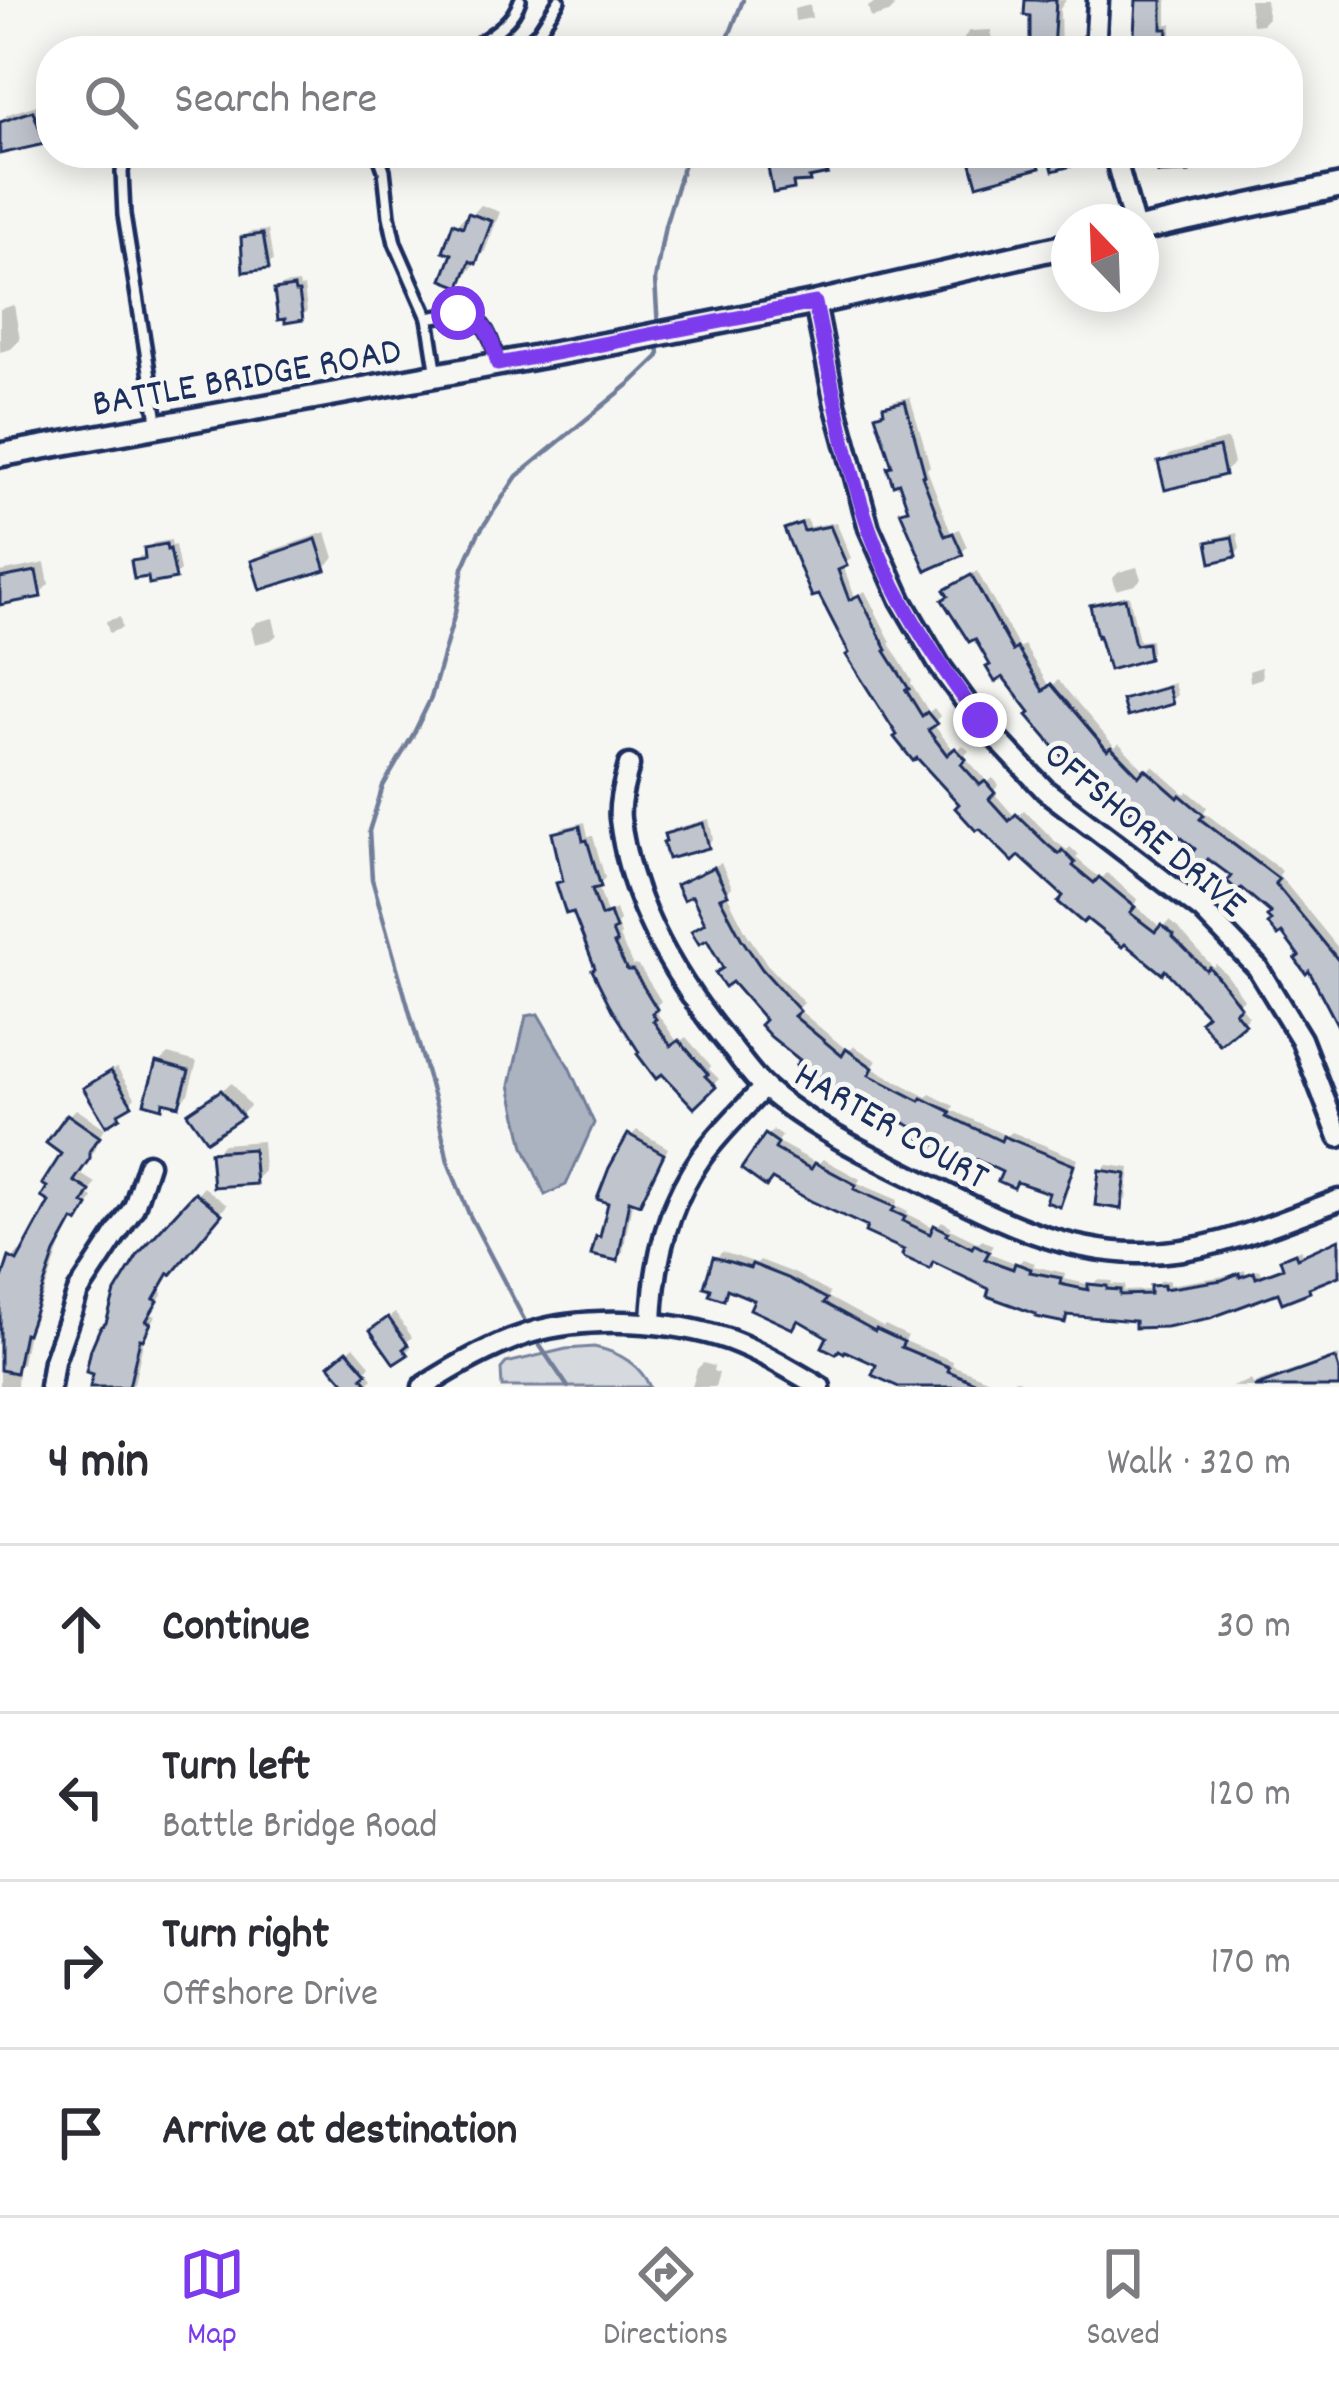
<!DOCTYPE html>
<html lang="en">
<head>
<meta charset="utf-8">
<style>
  :root { --surface:#fff; --page:#f2f2f3; --text:#2b2b33; --muted:#7c7c81; --line:#e1e1e2; --accent:#7c3aed }
  body { margin:0; font-family:Dekko,sans-serif; background:var(--page); color:var(--text) }
  .compass { position:absolute; left:1051px; top:204px; width:108px; height:108px; border-radius:50%; background:var(--surface); box-shadow:0 6px 30px #0003; rotate:337deg }
  .stop { position:absolute; width:36px; height:36px; margin:-27px; border:9px solid #7c3aed; border-radius:50%; background:#fff }
  .stop.end { background:#7c3aed; border-color:#fff; box-shadow:0 3px 12px #0008 }
  .list { margin:0; padding:0; list-style:none }
  h2 { display:flex; justify-content:space-between; align-items:center; height:156px; margin:0; padding:0 48px; font-size:51px }
  h2 small { font-size:39px; font-weight:400; color:var(--muted) }
  .list li { display:grid; grid-template-columns:78px 1fr auto; gap:36px; align-items:center; box-sizing:border-box; height:168px; padding:0 48px; border-top:3px solid var(--line) }
  .list b { display:block; font-size:45px; white-space:nowrap }
  .list p { margin:0; font-size:39px; white-space:nowrap; color:var(--muted) }
  .list em { font-size:39px; font-style:normal; color:var(--muted) }
  .icon { flex:none; width:66px; height:66px; fill:none; stroke:currentColor; stroke-width:2; stroke-linecap:round; stroke-linejoin:round }
  .map { position:relative; flex:none; width:1339px; height:1387px; overflow:hidden }
  .search { position:absolute; background:var(--surface); box-shadow:0 6px 30px #0003; left:36px; right:36px; top:36px; height:132px; display:flex; align-items:center; gap:30px; box-sizing:border-box; padding:0 42px; border-radius:48px; color:var(--muted); font-size:45px }
  .sheet { height:828px; background:var(--surface) }
  nav { display:flex; justify-content:space-around; align-items:center; box-sizing:border-box; height:168px; border-top:3px solid var(--line); background:var(--surface); font-size:33px; color:var(--muted) }
  nav a { display:grid; justify-items:center; gap:6px }
  nav .on { color:var(--accent) }
  .map>svg:first-child { display:block }
</style>
</head>
<body>
<div class="map">
<svg width="1339" height="1387" viewBox="0 0 1339 1387">
  <rect width="100%" height="100%" fill="#f6f6f2"/>
  <filter id="ink" filterUnits="userSpaceOnUse"><feTurbulence type="fractalNoise" baseFrequency=".00833" numOctaves="2"/><feDisplacementMap in="SourceGraphic" scale="24" xChannelSelector="R" yChannelSelector="G"/><feConvolveMatrix kernelMatrix="1 2 1 2 8 2 1 2 1" color-interpolation-filters="sRGB"/></filter>
  <g filter="url(#ink)">
    <path fill="#d6d9dd" stroke="#78849e" stroke-width="3" d="M594 1347C619 1352 639 1363 650 1387H502L501 1369 506 1363 566 1349Z"/>
    <polygon fill="#abb2c0" stroke="#717e99" stroke-width="3" points="538,1014 569,1067 594,1123 566,1185 545,1195 524,1147 510,1085 526,1016"/>
    <g fill="#0003">
      <polygon points="878,0 892,0 894,8 889,13 871,18 868,7"/>
      <polygon points="1028,0 1066,0 1060,9 1061,51 1033,51 1033,13"/>
      <polygon points="1135,0 1167,0 1167,24 1172,24 1171,46 1166,51 1137,51 1138,3 1135,3"/>
      <polygon points="1249,0 1266,0 1268,18 1262,24 1252,25"/>
      <polygon points="810,5 812,18 795,21 794,9"/>
      <polygon points="991,30 992,51 965,51 964,37 970,31"/>
      <polygon points="560,36 563,51 536,51 549,38"/>
      <polygon points="1268,37 1270,51 1246,51 1245,45 1251,39"/>
      <polygon points="43,103 51,134 44,141 0,152 0,122 8,114"/>
      <polygon points="307,153 343,153 339,158 307,158"/>
      <polygon points="788,153 834,153 836,162 826,171 800,179 792,186 770,164 780,154"/>
      <polygon points="877,153 914,153 896,163 880,166"/>
      <polygon points="971,153 1084,153 979,182"/>
      <polygon points="481,205 500,212 485,251 460,283 456,225 465,216 470,217"/>
      <polygon points="268,230 273,261 267,266 244,238 250,232"/>
      <polygon points="299,283 300,288 304,287 307,311 301,317 277,291 283,285"/>
      <polygon points="14,305 20,340 11,349 0,352 0,309"/>
      <polygon points="910,397 930,466 927,469 951,533 959,529 967,547 961,553 904,512 910,506 878,415 892,401"/>
      <polygon points="1228,439 1234,463 1224,472 1161,463 1171,454"/>
      <polygon points="807,519 809,527 836,522 851,558 843,566 855,597 865,591 891,642 889,643 912,681 911,683 929,712 934,708 940,716 933,724 955,752 963,745 969,751 964,756 988,782 993,778 999,785 993,792 1016,818 1024,810 1055,841 1067,850 1070,847 1079,855 1076,858 1101,879 1107,873 1138,900 1134,905 1162,928 1169,921 1178,928 1213,967 1216,964 1227,975 1244,999 1239,1004 1249,1016 1221,1041 1210,1014 1165,967 1067,896 963,804 901,735 852,653 788,530 794,524"/>
      <polygon points="326,532 334,558 324,568 255,562 264,553"/>
      <polygon points="1237,533 1240,549 1234,555 1210,543 1216,538"/>
      <polygon points="171,540 172,546 175,545 180,571 174,576 135,562 140,556 148,555 147,549 153,543"/>
      <polygon points="45,563 49,584 39,594 0,602 0,572"/>
      <polygon points="1137,567 1141,579 1135,585 1116,590 1113,578 1119,572"/>
      <polygon points="977,571 1019,648 1024,645 1050,688 1058,680 1115,747 1119,743 1146,772 1153,766 1185,794 1188,791 1207,807 1204,812 1282,871 1279,875 1339,949 1339,1015 1275,913 1236,875 1097,773 1034,712 993,665 950,595 954,585"/>
      <polygon points="1129,595 1139,641 1151,640 1152,651 1147,656 1111,666 1093,606 1098,601"/>
      <polygon points="120,617 122,628 109,633 106,621"/>
      <polygon points="273,618 277,635 271,640 255,644 251,628 257,622"/>
      <polygon points="1261,667 1262,678 1250,682 1249,671"/>
      <polygon points="1174,683 1177,695 1171,701 1126,701 1132,695"/>
      <polygon points="709,819 713,839 707,845 668,835 673,829"/>
      <polygon points="585,822 588,836 593,836 605,878 598,885 607,913 616,909 620,921 617,924 621,935 619,937 633,965 639,966 661,1001 656,1006 659,1011 657,1013 678,1043 686,1037 711,1066 709,1069 719,1079 694,1103 598,968 574,908 559,884 565,878 555,834 561,828"/>
      <polygon points="721,863 732,887 726,893 746,932 767,964 804,1003 798,1009 848,1051 854,1046 877,1061 872,1068 927,1097 930,1094 954,1106 952,1110 1007,1136 1012,1132 1078,1159 1065,1198 1059,1203 1053,1191 967,1154 927,1131 887,1114 842,1088 805,1059 726,967 693,892 680,886 686,880"/>
      <polygon points="168,1054 197,1062 188,1094 179,1103 166,1100 161,1105 158,1063"/>
      <polygon points="117,1068 135,1097 118,1115 93,1083"/>
      <polygon points="232,1083 250,1106 241,1115 201,1104"/>
      <polygon points="76,1109 105,1128 97,1140 96,1148 79,1173 95,1183 88,1195 93,1198 85,1212 77,1219 75,1218 62,1243 33,1323 29,1327 22,1363 18,1366 17,1387 0,1387 0,1283 12,1259 19,1252 24,1254 53,1201 65,1153 69,1116"/>
      <polygon points="637,1130 668,1148 645,1195 640,1201 633,1198 623,1252 617,1258 598,1238 604,1231 631,1136"/>
      <polygon points="773,1130 782,1136 778,1142 818,1164 823,1159 860,1179 858,1183 898,1200 896,1205 908,1211 907,1214 935,1228 942,1221 951,1226 950,1229 979,1243 982,1240 993,1245 989,1253 1018,1264 1023,1259 1035,1263 1033,1266 1065,1273 1064,1279 1092,1285 1097,1280 1112,1281 1111,1284 1125,1285 1124,1291 1153,1290 1159,1281 1169,1280 1169,1285 1230,1275 1245,1270 1246,1274 1260,1269 1262,1274 1285,1265 1283,1260 1289,1254 1301,1249 1303,1254 1339,1238 1339,1273 1315,1283 1309,1289 1280,1289 1138,1318 1071,1312 1064,1319 908,1249 871,1225 773,1176 767,1136"/>
      <polygon points="262,1141 264,1171 254,1181 213,1154 223,1144"/>
      <polygon points="1107,1165 1130,1168 1126,1200 1120,1206 1101,1171"/>
      <polygon points="204,1187 227,1205 171,1271 159,1291 163,1293 151,1314 156,1316 145,1334 134,1384 130,1387 93,1387 109,1322 142,1254"/>
      <polygon points="722,1252 757,1263 760,1260 794,1273 830,1293 828,1297 883,1327 885,1325 908,1336 905,1341 953,1361 952,1365 1007,1387 906,1387 876,1373 880,1364 800,1318 792,1326 758,1298 730,1287 723,1296 716,1258"/>
      <polygon points="395,1313 412,1337 407,1342 411,1347 406,1353 379,1325"/>
      <polygon points="354,1346 370,1365 366,1370 373,1378 363,1387 352,1387 333,1366"/>
      <polygon points="1339,1355 1339,1385 1337,1387 1231,1387 1251,1380 1253,1384"/>
      <polygon points="703,1363 714,1366 713,1371 719,1373 715,1387 692,1387 697,1369"/>
      <polygon points="1015,1379 1034,1386 1034,1387 1008,1387"/>
    </g>
    <g fill="none" stroke-linecap="round" stroke-linejoin="round">
      <g stroke="#717e99" stroke-width="4.5">
        <polyline points="723,51 743,0"/>
        <polyline points="658,328 655,280 665,226 687,153"/>
        <polyline points="528,1327 469,1214 448,1162 437,1109 372,879 369,831 383,786 413,735 431,698 455,613 463,568 478,534 517,476 633,381 659,356 658,340"/>
        <polyline points="534,1337 568,1387"/>
      </g>
    </g>
    <g fill="#c0c4cd" stroke="#1b2f5e" stroke-width="3">
      <polygon points="1025,0 1056,0 1053,51 1030,51 1030,16 1024,15"/>
      <polygon points="1136,0 1162,0 1162,29 1168,29 1166,51 1133,51"/>
      <polygon points="33,111 45,144 0,154 0,122"/>
      <polygon points="824,153 828,174 809,178 810,182 793,183 794,189 773,193 767,163"/>
      <polygon points="968,153 1036,153 1040,168 977,185"/>
      <polygon points="1048,153 1101,153 1101,158 1053,171"/>
      <polygon points="1157,153 1189,153 1189,172 1158,173"/>
      <polygon points="468,213 492,221 476,264 470,261 460,287 442,280 452,254 443,251 453,223 463,227"/>
      <polygon points="263,234 269,269 243,272 241,237"/>
      <polygon points="294,287 295,292 299,292 303,320 285,323 285,319 278,320 274,290"/>
      <polygon points="905,401 925,475 922,476 945,536 953,533 963,555 926,571 900,511 908,509 899,483 893,485 887,467 892,466 875,415 884,412 883,406"/>
      <polygon points="1219,447 1225,475 1165,490 1158,462"/>
      <polygon points="801,523 804,531 830,526 847,566 838,570 849,600 859,595 887,650 885,651 909,689 906,690 922,716 927,712 937,724 928,730 947,755 955,748 966,759 961,764 980,785 985,781 995,793 989,799 1009,821 1016,814 1049,846 1059,854 1062,850 1075,863 1073,866 1094,883 1099,877 1135,907 1130,913 1155,932 1161,925 1174,935 1173,937 1206,970 1209,967 1221,981 1241,1007 1235,1012 1245,1024 1220,1045 1200,1021 1207,1015 1165,970 1162,974 1125,944 1122,947 1087,919 1083,923 1058,902 1063,896 1019,856 1013,862 980,829 976,831 955,808 959,804 917,758 913,761 894,737 897,735 846,655 849,653 819,595 812,597 784,529"/>
      <polygon points="1232,537 1236,557 1211,563 1207,542"/>
      <polygon points="316,539 326,570 260,590 251,561"/>
      <polygon points="166,544 167,550 170,549 176,579 149,584 148,577 134,579 131,561 145,559 144,548"/>
      <polygon points="36,571 41,597 0,605 0,578"/>
      <polygon points="971,575 1013,651 1017,648 1043,691 1051,684 1107,750 1111,747 1139,776 1145,769 1178,798 1180,795 1204,815 1200,819 1279,879 1275,883 1339,961 1339,1028 1309,971 1306,974 1295,959 1299,956 1282,933 1278,936 1268,924 1271,921 1267,917 1271,913 1241,888 1238,891 1227,881 1231,876 1208,859 1203,866 1189,856 1195,849 1172,830 1166,838 1154,827 1157,823 1137,805 1130,812 1102,788 1100,789 1089,777 1093,773 1075,752 1065,760 1027,715 1030,712 1003,677 995,682 986,667 990,665 975,639 969,642 942,600 948,596 944,590"/>
      <polygon points="1125,598 1135,645 1147,643 1149,659 1109,670 1099,636 1097,637 1090,605"/>
      <polygon points="1168,687 1173,704 1127,717 1122,700"/>
      <polygon points="703,823 709,848 668,859 663,842 666,841 664,834"/>
      <polygon points="580,826 583,841 587,840 601,887 592,889 601,916 610,913 616,929 612,931 617,943 614,944 627,970 633,970 657,1009 652,1013 656,1019 653,1021 671,1046 679,1040 708,1074 705,1076 716,1087 694,1108 662,1074 656,1079 637,1054 639,1052 612,1010 592,970 595,968 573,912 566,914 556,883 563,881 552,833"/>
      <polygon points="714,867 728,895 720,898 741,938 762,969 800,1011 794,1016 842,1056 846,1049 873,1068 869,1075 920,1101 922,1098 951,1112 949,1116 1001,1141 1003,1136 1074,1165 1060,1207 1046,1202 1049,1193 1017,1182 1014,1188 998,1181 1002,1172 977,1160 973,1168 959,1161 963,1155 936,1142 933,1148 919,1141 923,1132 898,1120 893,1129 880,1122 883,1115 852,1099 848,1104 834,1095 838,1089 810,1070 806,1074 796,1065 800,1060 771,1037 760,1025 765,1020 732,982 725,987 715,973 723,968 707,940 699,944 691,931 705,923 692,896 683,900 676,885"/>
      <polygon points="156,1062 189,1071 179,1106 163,1102 162,1108 144,1103"/>
      <polygon points="111,1071 132,1105 118,1113 120,1117 106,1126 83,1088"/>
      <polygon points="221,1090 243,1117 207,1141 187,1113"/>
      <polygon points="67,1114 100,1137 90,1150 90,1158 74,1181 90,1191 83,1203 88,1206 78,1223 73,1220 55,1253 27,1334 24,1333 16,1373 0,1370 0,1275 3,1276 9,1257 17,1261 49,1202 41,1197 47,1187 42,1184 61,1154 46,1143"/>
      <polygon points="628,1134 664,1154 640,1204 629,1200 618,1261 591,1255 596,1236 600,1237 608,1203 597,1199 609,1168"/>
      <polygon points="765,1134 778,1143 775,1149 811,1169 815,1163 856,1185 854,1189 895,1207 892,1211 905,1217 903,1221 930,1234 934,1225 948,1232 946,1235 972,1248 974,1244 989,1252 985,1259 1013,1269 1015,1263 1031,1269 1030,1272 1061,1278 1060,1284 1088,1290 1088,1284 1107,1286 1107,1289 1120,1290 1120,1295 1150,1294 1150,1286 1164,1285 1164,1289 1222,1280 1239,1273 1240,1277 1254,1272 1256,1278 1283,1268 1280,1259 1295,1253 1297,1258 1339,1239 1339,1276 1309,1288 1310,1292 1282,1303 1278,1293 1210,1318 1166,1327 1135,1328 1135,1321 1067,1315 1065,1323 1036,1317 1036,1314 987,1296 989,1289 933,1262 930,1269 904,1257 902,1255 904,1250 865,1232 867,1227 811,1201 772,1179 766,1187 741,1169"/>
      <polygon points="253,1149 256,1184 213,1187 210,1152"/>
      <polygon points="1099,1170 1126,1174 1121,1209 1095,1205"/>
      <polygon points="195,1192 222,1214 171,1275 169,1273 154,1299 158,1301 146,1321 151,1323 143,1340 140,1339 129,1387 90,1387 93,1374 86,1372 91,1349 100,1328 106,1323 115,1292 139,1253"/>
      <polygon points="713,1257 750,1268 752,1264 788,1278 827,1299 824,1303 875,1331 876,1329 904,1342 901,1347 949,1367 948,1371 986,1387 899,1387 872,1375 876,1365 845,1351 844,1353 839,1350 836,1354 822,1347 827,1337 798,1320 793,1329 750,1309 754,1300 727,1289 724,1300 709,1295 711,1289 704,1287"/>
      <polygon points="388,1317 408,1345 403,1349 408,1355 394,1364 370,1330"/>
      <polygon points="347,1350 367,1373 362,1377 370,1387 348,1387 329,1365"/>
      <polygon points="1335,1358 1339,1370 1339,1387 1254,1387"/>
    </g>
    <g fill="none" stroke-linecap="round" stroke-linejoin="round">
      <g stroke="#1b2f5e" stroke-width="18">
        <g id="service">
          <path d="M467 51C488 36 512 25 520 0"/>
          <polyline points="517,51 539,31 559,0"/>
          <polyline points="126,153 122,172 124,215 158,427"/>
          <polyline points="378,153 384,170 389,216 395,243 428,318 437,375"/>
          <path d="M428 318C476 309 487 317 498 364"/>
        </g>
      </g>
      <g stroke="#1b2f5e" stroke-width="27">
        <g id="minor">
          <polyline points="1095,51 1098,0"/>
          <polyline points="1114,153 1133,222"/>
          <polyline points="815,303 835,404 869,528 901,600 939,665 979,720 1046,791 1202,910 1257,967 1301,1039 1339,1137"/>
          <path d="M629 765C625 781 618 802 620 819 630 905 676 981 730 1046 741 1060 752 1076 765 1088 813 1130 882 1161 939 1190 1002 1222 1064 1252 1137 1253 1209 1255 1273 1224 1339 1200"/>
          <path d="M652 1322C654 1265 667 1206 700 1159 718 1133 743 1110 764 1087"/>
          <polyline points="50,1387 54,1361 78,1292 134,1207 148,1164"/>
          <path d="M423 1387C457 1365 492 1345 530 1333 589 1315 673 1320 730 1340 762 1352 791 1370 820 1387"/>
        </g>
      </g>
      <g stroke="#1b2f5e" stroke-width="30">
        <g id="tertiary">
          <polyline points="1141,229 1339,186"/>
          <polyline points="0,455 634,339 815,303 1069,245"/>
        </g>
      </g>
      <use href="#service" stroke="#f6f6f2" stroke-width="9"/>
      <use href="#minor" stroke="#f6f6f2" stroke-width="18"/>
      <use href="#tertiary" stroke="#f6f6f2" stroke-width="21"/>
    </g>
  </g>
  <g fill="none" stroke-linecap="round" stroke-linejoin="round" filter="url(#ink)">
    <path stroke="#7c3aed" stroke-width="15" d="M458 313C487 317 492 339 498 364L815 303C831 378 844 455 869 528 894 598 936 660 980 720"/>
  </g>
  <g text-anchor="middle" stroke-width="10" stroke-linejoin="round" paint-order="stroke">
    <g font-size="39" fill="#1b2f5e" stroke="#f6f6f2">
      <text transform="translate(246 374) rotate(-10)" y="14">BATTLE BRIDGE ROAD</text>
      <text transform="translate(1147 827) rotate(40)" y="14">OFFSHORE DRIVE</text>
      <text transform="translate(893 1123) rotate(30)" y="14">HARTER COURT</text>
    </g>
  </g>
</svg>
<svg class="compass" viewBox="-18 -18 36 36"><path d="M0-13l5 13h-10z" fill="#e53935"/><path d="M0 13l5-13h-10z" fill="#7c7c81"/></svg>
<div class="stop" style="left:458px;top:313px"></div>
<div class="stop end" style="left:980px;top:720px"></div>
<div class="search"><svg class="icon" aria-label="search" viewBox="0 0 24 24"><circle cx="10" cy="10" r="6"/><path d="M15 15l6 6"/></svg>Search here</div>
</div>
<section class="sheet">
<h2>4 min<small>Walk · 320 m</small></h2>
<ul class="list">
<li><svg class="icon" aria-label="ahead" viewBox="0 0 24 24"><path d="M12 20V5M6 11l6-6 6 6"/></svg><div><b>Continue</b></div><em>30 m</em></li>
<li><svg class="icon" aria-label="left" viewBox="0 0 24 24"><path d="M17 20v-9H6M10 6l-5 5 5 5"/></svg><div><b>Turn left</b><p>Battle Bridge Road</p></div><em>120 m</em></li>
<li><svg class="icon" aria-label="right" viewBox="0 0 24 24"><path d="M7 20v-9h11M14 6l5 5-5 5"/></svg><div><b>Turn right</b><p>Offshore Drive</p></div><em>170 m</em></li>
<li><svg class="icon" aria-label="arrive" viewBox="0 0 24 24"><path d="M6 21V4h12l-3 4 3 4H6"/></svg><div><b>Arrive at destination</b></div></li>
</ul>
</section>
<nav>
<a class="on"><svg class="icon" aria-label="map" viewBox="0 0 24 24"><path d="M3 6l6-2 6 2 6-2v14l-6 2-6-2-6 2zM9 4v14M15 6v14"/></svg>Map</a>
<a><svg class="icon" aria-label="directions" viewBox="0 0 24 24"><path d="M12 3l9 9-9 9-9-9zM9 14v-3h6M13 9l2 2-2 2"/></svg>Directions</a>
<a><svg class="icon" aria-label="saved" viewBox="0 0 24 24"><path d="M7 4h10v16l-5-4-5 4z"/></svg>Saved</a>
</nav>
</body>
</html>
